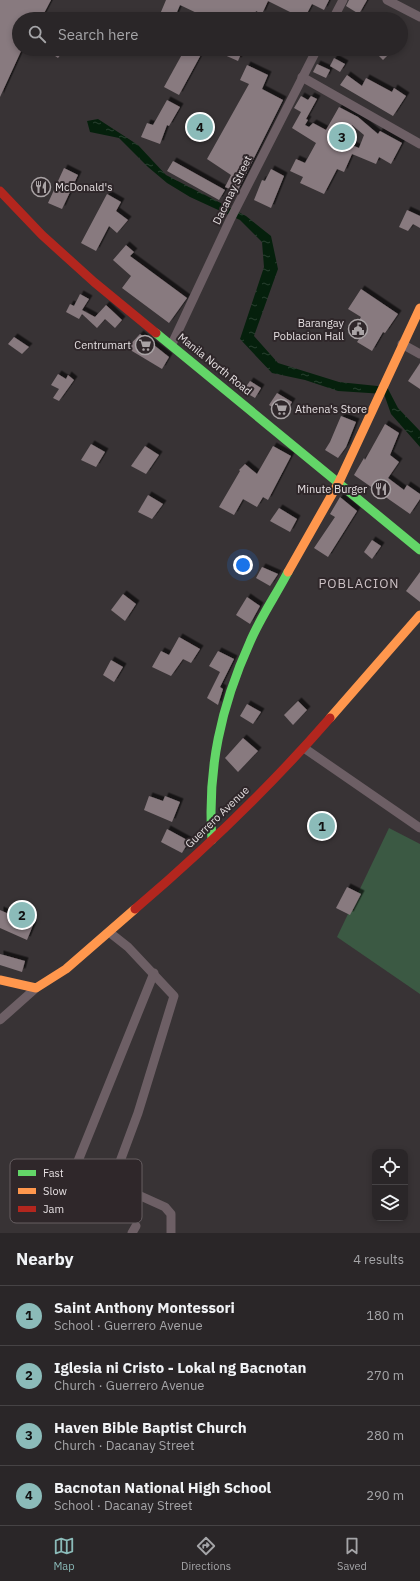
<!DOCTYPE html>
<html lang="en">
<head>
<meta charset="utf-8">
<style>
  :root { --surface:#2a2628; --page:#322e30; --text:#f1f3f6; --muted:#a5a5a8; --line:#464345; --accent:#8bbbb9 }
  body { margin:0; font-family:"IBM Plex Sans",sans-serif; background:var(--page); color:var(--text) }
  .controls { position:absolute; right:12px; bottom:12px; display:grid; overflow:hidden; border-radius:8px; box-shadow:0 2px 6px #0003 }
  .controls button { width:36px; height:36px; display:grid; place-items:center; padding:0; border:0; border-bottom:1px solid var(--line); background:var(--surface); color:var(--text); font:20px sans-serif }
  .you { position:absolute; left:243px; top:565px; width:14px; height:14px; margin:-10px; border:3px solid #fff; border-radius:50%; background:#1a73e8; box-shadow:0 0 0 6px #1a73e833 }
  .badge { display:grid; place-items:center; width:26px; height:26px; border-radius:50%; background:var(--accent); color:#111; font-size:13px; font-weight:700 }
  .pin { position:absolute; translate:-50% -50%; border:2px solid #fff; box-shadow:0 1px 4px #0006 }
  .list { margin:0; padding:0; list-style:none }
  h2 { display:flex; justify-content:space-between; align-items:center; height:52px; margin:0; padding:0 16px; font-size:17px }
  h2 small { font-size:13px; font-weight:400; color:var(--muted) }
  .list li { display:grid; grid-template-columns:26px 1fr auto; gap:12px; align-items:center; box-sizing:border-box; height:60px; padding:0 16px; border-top:1px solid var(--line) }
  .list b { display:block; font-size:15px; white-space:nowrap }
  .list p { margin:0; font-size:13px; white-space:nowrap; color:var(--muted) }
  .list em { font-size:13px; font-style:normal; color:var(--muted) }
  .icon { flex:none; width:22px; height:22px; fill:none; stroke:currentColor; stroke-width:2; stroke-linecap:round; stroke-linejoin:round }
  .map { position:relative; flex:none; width:420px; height:1233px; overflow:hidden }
  .search { position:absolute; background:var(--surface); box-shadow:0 2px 6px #0003; left:12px; right:12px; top:12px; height:44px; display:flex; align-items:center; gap:10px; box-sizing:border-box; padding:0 14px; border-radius:22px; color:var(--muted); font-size:15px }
  .sheet { height:292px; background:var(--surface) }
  nav { display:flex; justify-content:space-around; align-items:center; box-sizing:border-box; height:56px; border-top:1px solid var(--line); background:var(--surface); font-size:11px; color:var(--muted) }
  nav a { display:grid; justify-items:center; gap:2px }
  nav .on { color:var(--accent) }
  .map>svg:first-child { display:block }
</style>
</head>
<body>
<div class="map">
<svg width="420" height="1233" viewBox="0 0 420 1233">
  <defs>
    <pattern id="water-ripples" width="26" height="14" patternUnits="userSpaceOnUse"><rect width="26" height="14" fill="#05200c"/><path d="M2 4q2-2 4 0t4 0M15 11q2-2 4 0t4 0" fill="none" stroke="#29402f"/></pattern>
    <filter id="shadow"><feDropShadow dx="3.5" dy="-3.5" stdDeviation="0" flood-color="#0009"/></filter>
  </defs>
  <rect width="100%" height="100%" fill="#383335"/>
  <polygon fill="#3b5943" points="389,828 420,844 420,994 337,937"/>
  <polygon fill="url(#water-ripples)" points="98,119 138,145 166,175 246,216 271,236 278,269 254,336 278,363 339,382 387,387 398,408 420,431 420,447 391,414 384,394 338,391 305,380 272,373 240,339 264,267 262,242 240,220 190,197 167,183 148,167 119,138 90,132 87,121"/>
  <g fill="#887a7f" fill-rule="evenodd" filter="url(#shadow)">
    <polygon points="0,0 51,0 41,19 19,19 19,49 22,49 0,97"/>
    <polygon points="166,0 329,0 324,10 312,4 304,19 268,1 262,14 256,11 253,19 201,19 203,16 180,5 174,19 158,19"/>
    <polygon points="349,0 367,0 359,14 346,6"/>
    <polygon points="45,49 65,49 58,58"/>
    <polygon points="185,49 204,49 179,95 164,87"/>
    <polygon points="211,49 243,49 238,61"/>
    <polygon points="381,49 394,49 383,60 377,54"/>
    <polygon points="334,58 345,64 340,72 330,66"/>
    <polygon points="317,64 330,70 326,78 313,72"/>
    <polygon points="247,65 268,75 262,89 283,100 237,192 225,187 231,175 207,159 249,84 240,80"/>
    <polygon points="347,75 362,86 366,78 392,92 394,88 406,96 393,116 340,85"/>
    <path d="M301 96 308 100 311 96 317 99 306 119 308 120 305 125 309 127 313 123 326 130 339 107 358 117 378 134 380 131 402 143 391 164 379 157 376 164 352 154 344 172 337 169 324 194 300 183 303 177 290 171 296 159 305 163 316 143 292 128 301 112 294 108ZM352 125 364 135 359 148 344 142Z"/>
    <polygon points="167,100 180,107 169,126 167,125 160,144 141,137 147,123 153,125"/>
    <polygon points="173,161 225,190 219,200 167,171"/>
    <polygon points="64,168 78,175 62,209 48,203"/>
    <polygon points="271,169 284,176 271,208 254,200 262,180 265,181"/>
    <polygon points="107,194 121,202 116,211 128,220 117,233 109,226 96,251 81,243"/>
    <polygon points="407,210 420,216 420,228 413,224 408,231 399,227"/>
    <polygon points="126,245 134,252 130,256 187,298 169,323 122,288 131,276 113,260"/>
    <polygon points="361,289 398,314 385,333 383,332 372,351 357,342 361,336 352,331 361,317 348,309"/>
    <polygon points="80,294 89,299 82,310 95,317 106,305 122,320 115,328 105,319 97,328 82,314 79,319 66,312 70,304 74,306"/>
    <polygon points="140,334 169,357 162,369 127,348"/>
    <polygon points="14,337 29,347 22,354 8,344"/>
    <polygon points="420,363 420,389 408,381"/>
    <polygon points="58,374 66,379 68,375 74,380 59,401 53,398 59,389 51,385"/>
    <polygon points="250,381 261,388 255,398 243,391"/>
    <polygon points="277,393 292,402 284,415 269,405"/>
    <polygon points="341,416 356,422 346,447 338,458 325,450 330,442"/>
    <polygon points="385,424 399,433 390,455 399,462 388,478 404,490 407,485 420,494 420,499 410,514 354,475 364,458 365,460"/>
    <polygon points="91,444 105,452 96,467 81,460"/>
    <polygon points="145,446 159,455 146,474 131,466"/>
    <polygon points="273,446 291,456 268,500 263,497 257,507 243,499 234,515 219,507 240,471 239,470 245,464 257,474"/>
    <polygon points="148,495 163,504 152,519 138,512"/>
    <polygon points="340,497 357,511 328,557 314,548 335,517 330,514"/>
    <polygon points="279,508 297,519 290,532 270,521"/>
    <polygon points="372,540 381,546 372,559 364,552"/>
    <polygon points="262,567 278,574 270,586 256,578"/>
    <polygon points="420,572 420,602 406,591"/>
    <polygon points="123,594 136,604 125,621 111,610"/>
    <polygon points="247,597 260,606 250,624 236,615"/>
    <polygon points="179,637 200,649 191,663 183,659 171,676 152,667 161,651 169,655"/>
    <polygon points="218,651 234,659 220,687 223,689 218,705 207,698 220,672 209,666"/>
    <polygon points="111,660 123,667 114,682 103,675"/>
    <polygon points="298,701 307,710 293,725 284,715"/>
    <polygon points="247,704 261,712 253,724 240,716"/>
    <polygon points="243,738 258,751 238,772 225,758"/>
    <polygon points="149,796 163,801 165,796 180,802 172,822 144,810"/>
    <polygon points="167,829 189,841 182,853 161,842"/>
    <polygon points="347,887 361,894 350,915 336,908"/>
    <polygon points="0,910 33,925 27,940 0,928"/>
    <polygon points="0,954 25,961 22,972 0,965"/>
  </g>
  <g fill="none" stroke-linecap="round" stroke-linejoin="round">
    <g stroke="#6d5f65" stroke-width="9">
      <polyline points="387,0 420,17"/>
      <polyline points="333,19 343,0"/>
      <polyline points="302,77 420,144"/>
      <polyline points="172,344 230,220 317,49"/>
      <polyline points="402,344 420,354"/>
      <polyline points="304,748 420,828"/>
      <polyline points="109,932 128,947 174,996 138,1113 115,1175 114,1184 165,1207 171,1214 171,1233"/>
      <polyline points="0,1020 36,988"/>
      <polyline points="76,1166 154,973"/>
      <polyline points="132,1233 136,1226"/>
    </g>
    <g stroke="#63d668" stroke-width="9">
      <polyline points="156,333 420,550"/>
      <path d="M212 840C207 769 221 706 250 642 260 618 276 595 288 572"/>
    </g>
    <g stroke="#ff974d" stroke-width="9">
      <polyline points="288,572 339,482 420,308"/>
      <polyline points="330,718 420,615"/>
      <polyline points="0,980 36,988 66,969 135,909"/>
    </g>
    <g stroke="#b3261e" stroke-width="9">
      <polyline points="0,191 42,235 94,282 156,333"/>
      <path d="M135 909C204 850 270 787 330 718"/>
    </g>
  </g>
  <defs>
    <g id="restaurant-ring" transform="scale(1)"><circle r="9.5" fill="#2f272a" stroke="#a9a3a5" stroke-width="1.5"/><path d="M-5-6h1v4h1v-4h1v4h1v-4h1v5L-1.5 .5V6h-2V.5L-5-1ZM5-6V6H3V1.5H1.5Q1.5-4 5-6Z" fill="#a9a3a5"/></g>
    <g id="civic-ring" transform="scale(1)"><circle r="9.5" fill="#2f272a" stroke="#a9a3a5" stroke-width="1.5"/><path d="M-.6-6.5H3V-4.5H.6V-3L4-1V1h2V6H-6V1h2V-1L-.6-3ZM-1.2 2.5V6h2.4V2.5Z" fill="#a9a3a5"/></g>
    <g id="supermarket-ring" transform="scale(1)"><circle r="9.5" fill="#2f272a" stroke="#a9a3a5" stroke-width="1.5"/><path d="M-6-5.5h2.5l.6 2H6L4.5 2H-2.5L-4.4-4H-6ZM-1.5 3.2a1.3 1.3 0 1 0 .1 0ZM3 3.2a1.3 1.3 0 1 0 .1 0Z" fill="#a9a3a5"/></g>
  </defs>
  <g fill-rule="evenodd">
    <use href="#restaurant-ring" x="41" y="187"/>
    <use href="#civic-ring" x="358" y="329"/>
    <use href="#supermarket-ring" x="145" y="345"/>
    <use href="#supermarket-ring" x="281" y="409"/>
    <use href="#restaurant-ring" x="381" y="489"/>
  </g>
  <g text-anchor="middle" stroke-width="4" stroke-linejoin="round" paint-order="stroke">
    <g font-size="11" fill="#e6e0e2" stroke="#2f272a" text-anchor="end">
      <text x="55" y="191" text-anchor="start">McDonald's</text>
      <text x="344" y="327">Barangay<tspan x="344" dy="13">Poblacion Hall</tspan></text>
      <text x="131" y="349">Centrumart</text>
      <text x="295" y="413" text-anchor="start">Athena's Store</text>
      <text x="367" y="493">Minute Burger</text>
    </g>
    <g font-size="11" fill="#e6e0e2" stroke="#2f272a">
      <text transform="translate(232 190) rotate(-64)" y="4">Dacanay Street</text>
      <text transform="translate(215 364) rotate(39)" y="4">Manila North Road</text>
      <text transform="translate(217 817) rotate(-44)" y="4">Guerrero Avenue</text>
    </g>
    <g font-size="13" letter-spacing="1" fill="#cbc0c4" stroke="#2f272a">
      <text x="359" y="588">POBLACION</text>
    </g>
  </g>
  <rect x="10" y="1159" width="132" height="64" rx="6" fill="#2f272a" stroke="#665e61" stroke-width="1"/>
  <rect x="18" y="1170" width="18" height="6" fill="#63d668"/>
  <rect x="18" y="1188" width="18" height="6" fill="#ff974d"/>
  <rect x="18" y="1206" width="18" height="6" fill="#b3261e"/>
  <g font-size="11" fill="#e6e0e2">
    <text x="43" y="1177">Fast</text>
    <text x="43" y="1195">Slow</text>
    <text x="43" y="1213">Jam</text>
  </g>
</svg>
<div class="controls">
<button><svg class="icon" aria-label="locate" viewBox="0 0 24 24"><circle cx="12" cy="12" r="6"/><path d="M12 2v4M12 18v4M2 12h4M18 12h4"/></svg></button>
<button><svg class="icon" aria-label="layers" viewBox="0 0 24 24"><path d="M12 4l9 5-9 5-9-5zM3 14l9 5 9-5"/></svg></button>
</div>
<div class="you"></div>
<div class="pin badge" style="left:322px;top:826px">1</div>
<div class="pin badge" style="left:22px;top:915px">2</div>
<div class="pin badge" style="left:342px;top:137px">3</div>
<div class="pin badge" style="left:200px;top:127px">4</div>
<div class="search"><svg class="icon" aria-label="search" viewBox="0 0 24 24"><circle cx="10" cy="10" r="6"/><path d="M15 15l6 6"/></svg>Search here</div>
</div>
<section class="sheet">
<h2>Nearby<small>4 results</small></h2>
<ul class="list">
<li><span class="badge">1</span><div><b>Saint Anthony Montessori</b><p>School · Guerrero Avenue</p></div><em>180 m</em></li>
<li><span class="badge">2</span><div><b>Iglesia ni Cristo - Lokal ng Bacnotan</b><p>Church · Guerrero Avenue</p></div><em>270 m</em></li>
<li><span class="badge">3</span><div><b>Haven Bible Baptist Church</b><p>Church · Dacanay Street</p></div><em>280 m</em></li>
<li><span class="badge">4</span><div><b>Bacnotan National High School</b><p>School · Dacanay Street</p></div><em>290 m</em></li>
</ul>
</section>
<nav>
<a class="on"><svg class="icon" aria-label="map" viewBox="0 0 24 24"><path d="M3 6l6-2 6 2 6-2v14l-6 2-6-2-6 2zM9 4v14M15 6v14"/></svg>Map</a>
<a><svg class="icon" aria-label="directions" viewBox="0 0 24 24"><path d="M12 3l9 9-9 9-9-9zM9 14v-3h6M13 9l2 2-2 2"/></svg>Directions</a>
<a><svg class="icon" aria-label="saved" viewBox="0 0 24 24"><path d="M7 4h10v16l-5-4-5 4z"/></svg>Saved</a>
</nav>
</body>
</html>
